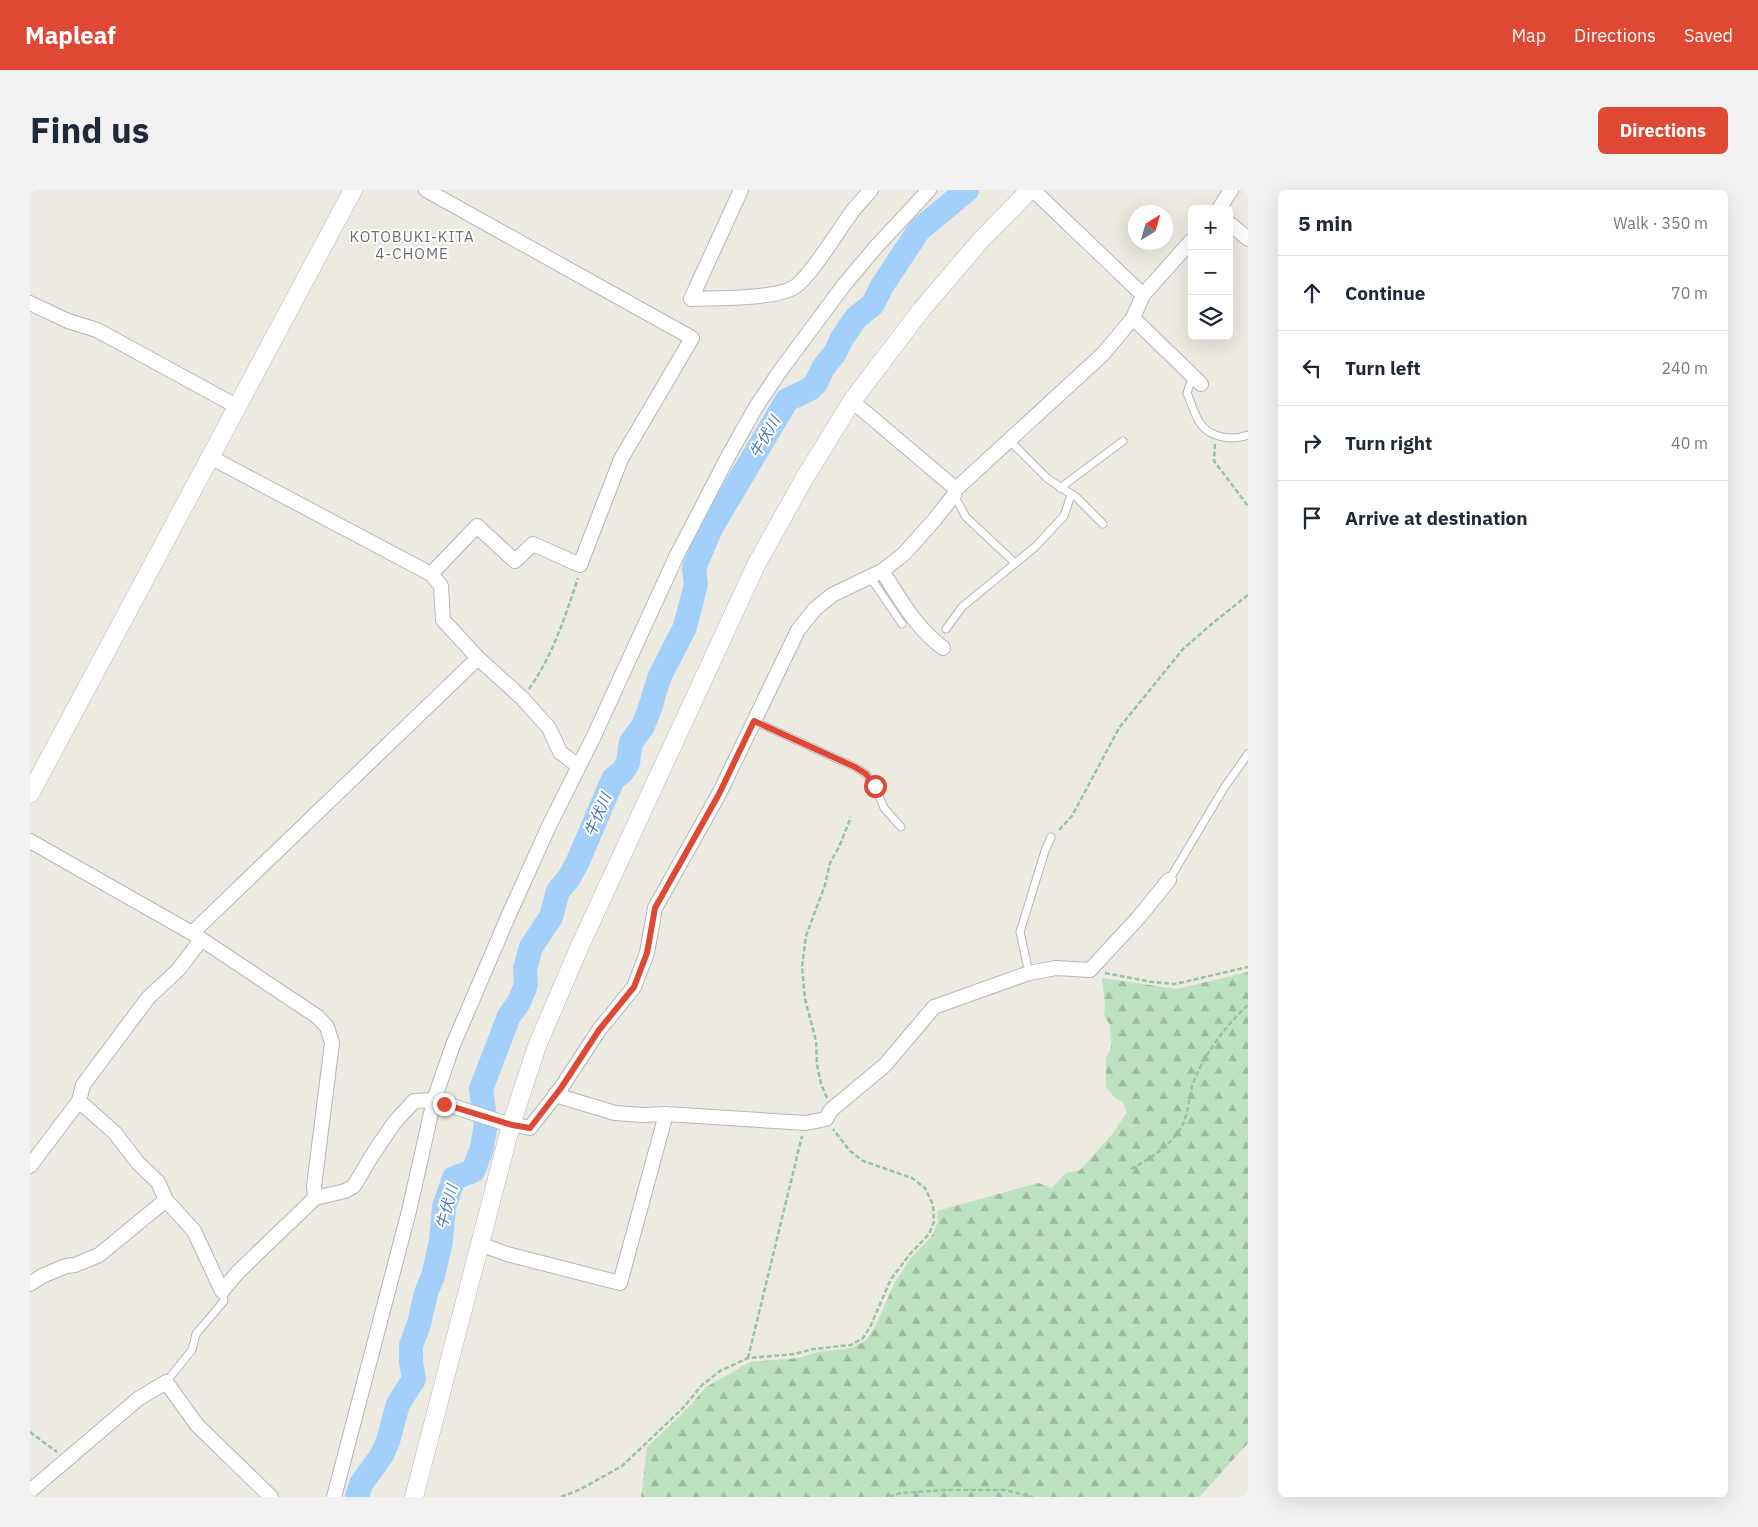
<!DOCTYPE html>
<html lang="en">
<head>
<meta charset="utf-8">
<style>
  :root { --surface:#fff; --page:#f2f2f3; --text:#1f2937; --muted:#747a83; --line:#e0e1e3; --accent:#de4834 }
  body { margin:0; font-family:"IBM Plex Sans","Noto Sans JP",sans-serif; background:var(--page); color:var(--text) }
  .controls { position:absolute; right:15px; top:15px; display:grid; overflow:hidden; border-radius:8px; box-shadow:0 5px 20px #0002 }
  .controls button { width:45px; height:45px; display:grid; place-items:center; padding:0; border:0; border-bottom:1px solid var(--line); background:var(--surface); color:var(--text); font:25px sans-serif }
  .compass { position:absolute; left:1098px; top:15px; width:45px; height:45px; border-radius:50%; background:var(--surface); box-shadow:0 5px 20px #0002; rotate:37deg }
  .stop { position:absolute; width:15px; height:15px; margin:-11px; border:4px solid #de4834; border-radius:50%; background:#fff }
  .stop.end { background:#de4834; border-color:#fff; box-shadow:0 1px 5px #0008 }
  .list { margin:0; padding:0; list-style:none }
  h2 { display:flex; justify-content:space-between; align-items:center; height:65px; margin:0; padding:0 20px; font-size:21px }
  h2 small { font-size:16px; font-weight:400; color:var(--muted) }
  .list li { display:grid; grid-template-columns:32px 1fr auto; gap:15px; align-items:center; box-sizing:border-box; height:75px; padding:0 20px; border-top:1px solid var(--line) }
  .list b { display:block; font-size:19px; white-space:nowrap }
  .list em { font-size:16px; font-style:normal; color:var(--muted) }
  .icon { flex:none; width:28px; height:28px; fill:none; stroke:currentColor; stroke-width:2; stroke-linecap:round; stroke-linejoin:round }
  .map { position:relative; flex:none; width:1218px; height:1307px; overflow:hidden; border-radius:8px }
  header { display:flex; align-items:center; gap:30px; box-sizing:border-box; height:70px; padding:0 25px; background:var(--accent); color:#fff }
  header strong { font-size:24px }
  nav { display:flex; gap:28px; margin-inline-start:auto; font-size:18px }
  .intro { display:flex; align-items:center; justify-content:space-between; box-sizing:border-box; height:120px; padding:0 30px }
  h1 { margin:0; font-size:35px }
  .button { padding:12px 22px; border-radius:8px; background:var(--accent); color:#fff; font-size:18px; font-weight:700 }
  main { display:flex; gap:30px; padding:0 30px }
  aside { flex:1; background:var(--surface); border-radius:8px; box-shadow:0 5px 20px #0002 }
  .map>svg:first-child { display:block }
</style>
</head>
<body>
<header>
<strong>Mapleaf</strong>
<nav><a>Map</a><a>Directions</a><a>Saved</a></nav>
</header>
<div class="intro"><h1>Find us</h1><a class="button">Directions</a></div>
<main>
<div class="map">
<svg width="1218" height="1307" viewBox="0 0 1218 1307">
  <defs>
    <pattern id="forest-firs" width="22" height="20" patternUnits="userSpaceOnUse" patternTransform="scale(1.25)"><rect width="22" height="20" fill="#bee2c0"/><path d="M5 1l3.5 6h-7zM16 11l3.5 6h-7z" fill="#9dba9f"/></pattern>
  </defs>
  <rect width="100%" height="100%" fill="#eceae1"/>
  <polygon fill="url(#forest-firs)" points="1218,782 1218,1253 1172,1304 1169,1307 611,1307 617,1257 657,1219 676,1197 720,1172 768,1168 788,1162 821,1158 835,1151 844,1139 865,1092 880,1069 901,1047 908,1032 907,1021 1008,993 1022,998 1036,983 1050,980 1084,942 1097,922 1093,912 1085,908 1076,897 1076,867 1081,859 1080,835 1074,826 1075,816 1072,788 1147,799"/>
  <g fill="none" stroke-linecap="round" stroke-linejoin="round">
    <polyline stroke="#a3d0fa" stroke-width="24" points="327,1307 331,1294 352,1265 358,1251 368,1214 384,1189 381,1172 381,1155 389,1134 396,1103 403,1086 411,1051 414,1017 424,988 443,981 451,961 456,935 451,899 479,826 489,812 496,795 495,779 501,757 521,727 528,701 539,688 548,671 583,589 592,582 598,573 601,552 613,536 620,518 629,488 655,437 666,394 664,378 681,338 757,210 780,199 786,193 793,178 805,163 812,148 826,128 843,114 852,96 889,40 937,0"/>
    <g stroke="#b3b6bb" stroke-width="9">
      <g id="service">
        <path d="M1163 185 1157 203C1161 212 1164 224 1170 233 1180 248 1202 251 1218 245"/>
        <polyline points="979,250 1018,289 1046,307 1073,334"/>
        <polyline points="1030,298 1093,251"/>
        <polyline points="924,305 936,327 985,373"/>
        <polyline points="840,387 872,434"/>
        <polyline points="916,439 932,417 1005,357 1034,326 1041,305"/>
        <polyline points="724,531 825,577 836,584 845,596 854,618 871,637"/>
        <polyline points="1139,690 1194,598 1218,564"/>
        <polyline points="999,783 990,742 1015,661 1021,647"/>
        <polyline points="136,1192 162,1160 166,1144 194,1111 192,1101"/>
      </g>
    </g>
    <g stroke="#b3b6bb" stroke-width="16">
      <g id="minor">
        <polyline points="396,0 662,148 591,269 550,375 503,354 485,371 447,336 401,384"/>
        <path d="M711 0 661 109C686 108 742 109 763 98 778 90 807 43 819 26 825 17 833 9 841 0"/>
        <polyline points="1003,0 1113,105"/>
        <polyline points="1189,19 1201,0"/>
        <polyline points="1199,33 1218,49"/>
        <polyline points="0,113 38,131 67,140 208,217"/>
        <polyline points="1103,128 1171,194"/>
        <polyline points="822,211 926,299"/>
        <polyline points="180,267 401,384 411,396 413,430 448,468 492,508 519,538 530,562 548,576"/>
        <path d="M852 381C871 410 885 437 913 458"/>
        <polyline points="0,651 162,743 288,827 297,837 302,853 284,996 285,1008"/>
        <polyline points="162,743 448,468"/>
        <polyline points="525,905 585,923 613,925 636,924 776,933 796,929 801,920 855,875 904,817 999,783 1026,778 1060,780 1109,727 1139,690"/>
        <polyline points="49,911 85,943 108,973 128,992 136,1010 164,1041 192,1101 208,1082 285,1008 315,1001 324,996 341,967 364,933 384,911 404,910 471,932 500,938 531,898 569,840 604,797 617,763 625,718 689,604 768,440 785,419 802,405 852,381 874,364 905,329 924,305 926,299 1073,164 1103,128 1113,105 1162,50"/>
        <polyline points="0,976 49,911 53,895 118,808 148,780 171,750"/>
        <polyline points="450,1054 477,1064 590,1093 636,924"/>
        <polyline points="0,1094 12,1086 36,1076 45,1075 69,1065 136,1010"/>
        <polyline points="0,1301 108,1209 136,1192 167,1235 241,1307"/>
        <polyline points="304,1307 379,1021 404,910 423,855 481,720 519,636 563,548 646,367 700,263 726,217 750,181 814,95 845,58 899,0"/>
      </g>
    </g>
    <g stroke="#b3b6bb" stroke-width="19">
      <g id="tertiary">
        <polyline points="0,604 323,0"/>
        <polyline points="384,1307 481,935 507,856 549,758 726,375 774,289 822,211 892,119 951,50 1000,0"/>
      </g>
    </g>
    <g stroke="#98c2a6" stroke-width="2.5" stroke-dasharray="5 2.5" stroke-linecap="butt">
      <polyline points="1185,254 1184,271 1218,316"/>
      <path d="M499 499C523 465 535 427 548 388"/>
      <polyline points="1029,640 1042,626 1089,538 1153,459 1184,432 1218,405"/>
      <polyline points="1075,783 1122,792 1145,794 1218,777"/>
      <polyline points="797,908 791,894 787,875 786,851 775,809 772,777 776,746 795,695 800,673 809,657 821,627"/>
      <path d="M1101 979C1119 969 1137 958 1149 941 1158 928 1158 912 1162 897 1171 868 1196 835 1218 815"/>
      <polyline points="718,1168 772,946"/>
      <polyline points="0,1242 27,1262"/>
      <polyline points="531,1307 551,1299 592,1276 653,1218 672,1195 690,1181 718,1168 765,1164 783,1159 821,1155 833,1148 840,1137 861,1089 880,1064 899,1044 904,1032 903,1015 895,998 882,988 833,971 820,961 803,939"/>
      <polyline points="859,1307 871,1303 914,1300 975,1300 1003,1307"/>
    </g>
    <use href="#service" stroke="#fff" stroke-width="7"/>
    <use href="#minor" stroke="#fff" stroke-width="14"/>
    <use href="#tertiary" stroke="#fff" stroke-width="18"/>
  </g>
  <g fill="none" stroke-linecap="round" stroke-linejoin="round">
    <polyline stroke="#de4834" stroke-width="6" points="414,914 482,935 500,938 531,898 569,840 604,797 617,763 625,718 689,604 724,531 825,577 836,584 845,596"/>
  </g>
  <g text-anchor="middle" stroke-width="4" stroke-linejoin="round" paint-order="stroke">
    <g font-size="15" letter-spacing="1" fill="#6a6e73" stroke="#fff">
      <text x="382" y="52">KOTOBUKI-KITA<tspan x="382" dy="17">4-CHOME</tspan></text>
    </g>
    <g font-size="15" font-style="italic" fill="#4476b2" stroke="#fff">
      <text transform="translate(735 247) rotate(-60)" y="5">牛伏川</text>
      <text transform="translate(568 625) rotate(-67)" y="5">牛伏川</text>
      <text transform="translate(417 1017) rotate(-75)" y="5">牛伏川</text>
    </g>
  </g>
</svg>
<div class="controls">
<button>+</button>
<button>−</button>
<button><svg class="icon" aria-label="layers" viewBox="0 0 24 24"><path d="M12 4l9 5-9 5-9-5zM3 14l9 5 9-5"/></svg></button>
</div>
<svg class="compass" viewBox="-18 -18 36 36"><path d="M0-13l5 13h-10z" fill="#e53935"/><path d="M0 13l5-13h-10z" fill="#747a83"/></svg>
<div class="stop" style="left:845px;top:596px"></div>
<div class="stop end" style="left:414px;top:914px"></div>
</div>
<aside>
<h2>5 min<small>Walk · 350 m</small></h2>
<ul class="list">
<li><svg class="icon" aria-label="ahead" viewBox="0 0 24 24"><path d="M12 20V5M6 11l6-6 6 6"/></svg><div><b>Continue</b></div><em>70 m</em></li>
<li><svg class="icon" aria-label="left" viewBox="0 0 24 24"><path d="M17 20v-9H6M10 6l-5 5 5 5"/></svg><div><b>Turn left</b></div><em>240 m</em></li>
<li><svg class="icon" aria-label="right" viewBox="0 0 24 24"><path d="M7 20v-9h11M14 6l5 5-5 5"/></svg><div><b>Turn right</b></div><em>40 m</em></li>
<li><svg class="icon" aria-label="arrive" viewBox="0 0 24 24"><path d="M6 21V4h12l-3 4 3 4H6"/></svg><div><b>Arrive at destination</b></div></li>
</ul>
</aside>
</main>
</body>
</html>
